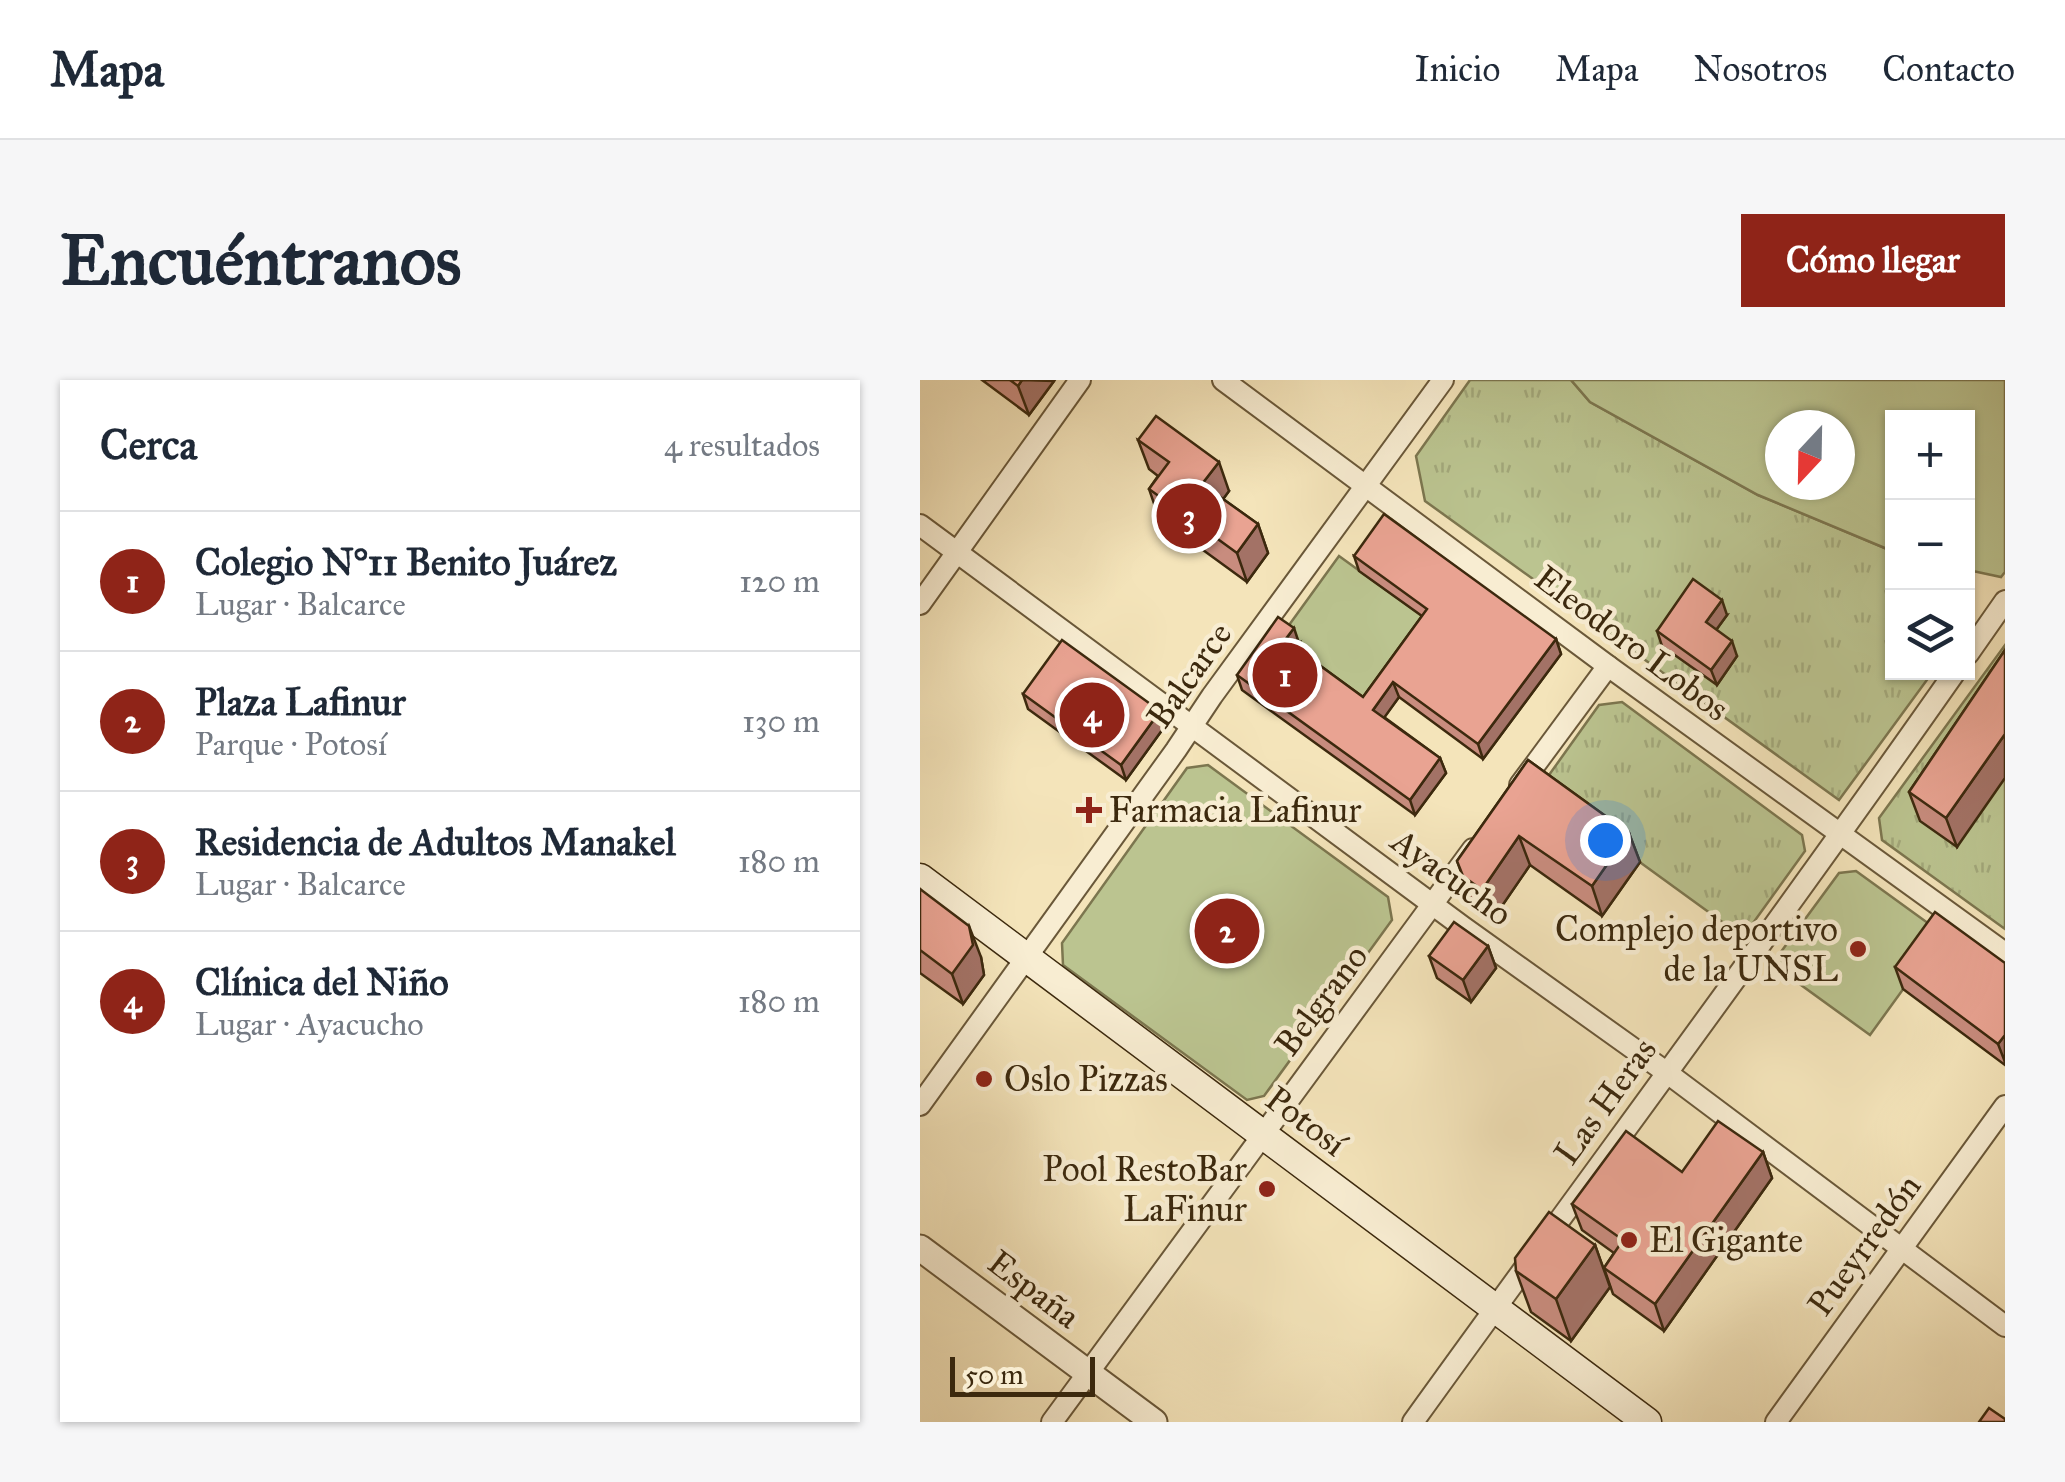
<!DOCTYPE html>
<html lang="es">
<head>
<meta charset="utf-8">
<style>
  :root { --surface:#fff; --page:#f6f6f7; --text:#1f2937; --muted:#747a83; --line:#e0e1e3; --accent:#8f2418 }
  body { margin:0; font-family:"IM FELL Great Primer",serif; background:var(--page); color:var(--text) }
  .controls { position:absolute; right:30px; top:30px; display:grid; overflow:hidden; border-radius:0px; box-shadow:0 2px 8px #0004 }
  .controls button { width:90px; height:90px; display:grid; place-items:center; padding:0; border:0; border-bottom:2px solid var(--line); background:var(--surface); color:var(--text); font:50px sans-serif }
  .compass { position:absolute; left:845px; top:30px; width:90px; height:90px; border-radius:50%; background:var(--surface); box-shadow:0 2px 8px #0004; rotate:202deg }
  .scale { position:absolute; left:30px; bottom:25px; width:145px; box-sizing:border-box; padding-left:10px; border:5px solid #3c290e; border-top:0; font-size:28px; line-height:35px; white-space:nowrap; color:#3c290e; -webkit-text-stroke:8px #f8edd2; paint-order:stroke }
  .you { position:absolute; left:685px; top:460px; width:35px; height:35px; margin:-25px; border:8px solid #fff; border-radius:50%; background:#1a73e8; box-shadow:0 0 0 15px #1a73e833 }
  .badge { display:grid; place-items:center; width:65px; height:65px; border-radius:50%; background:var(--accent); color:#fff; font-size:32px; font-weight:700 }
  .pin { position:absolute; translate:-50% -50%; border:5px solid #fff; box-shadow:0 2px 10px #0006 }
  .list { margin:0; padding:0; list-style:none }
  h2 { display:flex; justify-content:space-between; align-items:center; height:130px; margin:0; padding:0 40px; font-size:42px }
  h2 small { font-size:32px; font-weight:400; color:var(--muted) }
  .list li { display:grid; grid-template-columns:65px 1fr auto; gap:30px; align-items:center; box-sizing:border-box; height:140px; padding:0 40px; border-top:2px solid var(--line) }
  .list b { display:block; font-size:38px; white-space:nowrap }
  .list p { margin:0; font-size:32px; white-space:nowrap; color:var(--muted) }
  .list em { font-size:32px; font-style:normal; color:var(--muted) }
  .icon { flex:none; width:55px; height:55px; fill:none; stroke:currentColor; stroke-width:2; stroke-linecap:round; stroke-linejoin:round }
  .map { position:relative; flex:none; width:1085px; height:1042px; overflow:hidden; border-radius:0px }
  header { display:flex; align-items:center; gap:60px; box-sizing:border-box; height:140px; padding:0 50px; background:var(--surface); border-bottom:2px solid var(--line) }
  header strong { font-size:48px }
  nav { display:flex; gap:55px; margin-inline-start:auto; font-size:35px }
  .intro { display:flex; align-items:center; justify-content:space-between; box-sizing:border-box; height:240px; padding:0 60px }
  h1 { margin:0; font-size:70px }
  .button { padding:25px 45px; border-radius:0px; background:var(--accent); color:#fff; font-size:35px; font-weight:700 }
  main { display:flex; gap:60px; padding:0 60px }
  aside { flex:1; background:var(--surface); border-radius:0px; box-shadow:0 2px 8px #0004 }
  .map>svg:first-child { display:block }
</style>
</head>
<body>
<header>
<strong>Mapa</strong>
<nav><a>Inicio</a><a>Mapa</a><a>Nosotros</a><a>Contacto</a></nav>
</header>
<div class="intro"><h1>Encuéntranos</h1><a class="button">Cómo llegar</a></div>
<main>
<aside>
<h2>Cerca<small>4 resultados</small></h2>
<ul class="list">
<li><span class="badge">1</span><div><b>Colegio N°11 Benito Juárez</b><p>Lugar · Balcarce</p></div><em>120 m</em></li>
<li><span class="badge">2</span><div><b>Plaza Lafinur</b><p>Parque · Potosí</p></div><em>130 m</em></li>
<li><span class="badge">3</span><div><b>Residencia de Adultos Manakel</b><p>Lugar · Balcarce</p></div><em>180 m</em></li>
<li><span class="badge">4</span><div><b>Clínica del Niño</b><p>Lugar · Ayacucho</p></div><em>180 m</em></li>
</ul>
</aside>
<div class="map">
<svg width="1085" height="1042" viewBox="0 0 1085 1042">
  <defs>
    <pattern id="grass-tufts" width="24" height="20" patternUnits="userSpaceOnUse" patternTransform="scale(2.5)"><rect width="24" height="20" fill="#bbc490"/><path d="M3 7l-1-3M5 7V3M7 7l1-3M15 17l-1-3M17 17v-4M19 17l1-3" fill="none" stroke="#a2a87b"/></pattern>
  </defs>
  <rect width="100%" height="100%" fill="#f4e4ba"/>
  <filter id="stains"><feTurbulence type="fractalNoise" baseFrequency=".002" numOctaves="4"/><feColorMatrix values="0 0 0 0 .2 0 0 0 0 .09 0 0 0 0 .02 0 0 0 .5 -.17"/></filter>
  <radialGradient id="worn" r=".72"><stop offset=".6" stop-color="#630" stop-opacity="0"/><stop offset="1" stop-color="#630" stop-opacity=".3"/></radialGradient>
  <g fill="url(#grass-tufts)" stroke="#7c764f" stroke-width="2.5">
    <polygon points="550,0 651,0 670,22 838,115 972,171 972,292 1012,293 919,420 505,121 496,76"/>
    <polygon points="1085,265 1085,549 962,460 959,438"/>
    <polygon points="702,322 882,455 885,471 823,557 619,409 679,325"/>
  </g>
  <g fill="#bbc490" stroke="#7c764f" stroke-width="2.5" fill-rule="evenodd">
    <path d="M651 0H1085V192L1081 197 1048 190V38H972V171L838 115 670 22ZM920 45V105H860V45Z"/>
    <polygon points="419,176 513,244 449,332 371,276 364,252"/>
    <polygon points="288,385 468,517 472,540 344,716 327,720 143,585 142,563 267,388"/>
    <polygon points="936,491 1023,554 950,655 852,584 919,493"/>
  </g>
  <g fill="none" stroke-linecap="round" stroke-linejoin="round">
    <g stroke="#6a5839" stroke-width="24">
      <g id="minor">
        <polyline points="303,0 688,286 1085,573"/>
        <polyline points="0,145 543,547 746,692 1085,946"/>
        <polyline points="0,224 160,0"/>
        <polyline points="1048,274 1085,221"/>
        <polyline points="600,405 688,286"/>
        <polyline points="0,725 256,370 292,316 523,0"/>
        <polyline points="132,1042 553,469"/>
        <path d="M493 1042C673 792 858 545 1035 292"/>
        <polyline points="856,1042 1085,726"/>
      </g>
    </g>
    <g stroke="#6a5839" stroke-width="29">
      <polyline id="tertiary" points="0,868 234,1042"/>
    </g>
    <g stroke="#3c290e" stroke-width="31">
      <polyline id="secondary" points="0,498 727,1042"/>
    </g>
    <use href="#minor" stroke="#f8edd2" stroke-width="20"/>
    <use href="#tertiary" stroke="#f8edd2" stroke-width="25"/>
    <use href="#secondary" stroke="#f8edd2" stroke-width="28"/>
  </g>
  <g fill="#c88c7e" stroke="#3c290e" stroke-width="2.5">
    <polygon points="62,0 134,0 134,1 109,35"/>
    <polygon points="218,60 309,111 303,119 338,144 348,173 327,202 239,138 229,109 238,96 229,89"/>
    <polygon points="434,176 636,259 641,274 563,379 479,317 464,337 520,378 526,393 495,435 322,310 317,295 379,263 376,268 443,317 502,236 439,191"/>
    <polygon points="807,235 796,250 817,276 797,305 742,266 737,251"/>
    <polygon points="1085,270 1037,467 1000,441 989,412"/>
    <polygon points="103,314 245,346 206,400 108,329"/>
    <polygon points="608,380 709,453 720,482 682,536 610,485 573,539 553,525 537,481"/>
    <polygon points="0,509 61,577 64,595 43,624 0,593"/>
    <polygon points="568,566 576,588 551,622 517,598 509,576"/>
    <polygon points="1085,583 1085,685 983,609 975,587"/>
    <polygon points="843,772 852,798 744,951 693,914 684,888 694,873 662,850 652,824 762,792"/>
    <polygon points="675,865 690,907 651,961 611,932 596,891"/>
  </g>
  <g fill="#a37266" stroke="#3c290e" stroke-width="2.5">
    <polygon points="102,0 134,1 109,35 98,6"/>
    <polygon points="299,82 309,111 293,133 282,104"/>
    <polygon points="338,144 348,173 327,202 317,173"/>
    <polygon points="802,220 807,235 791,257 786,242"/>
    <polygon points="374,248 379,263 371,276 365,260"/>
    <polygon points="636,259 641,274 563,379 558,364"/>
    <polygon points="812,261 817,276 797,305 791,290"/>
    <polygon points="473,302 479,317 459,345 453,330"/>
    <polygon points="240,331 245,346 206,400 201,385"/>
    <polygon points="1085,354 1085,398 1037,467 1026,438"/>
    <polygon points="520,378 526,393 495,435 490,420"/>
    <polygon points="709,453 720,482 682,536 672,506"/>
    <polygon points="599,456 610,485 573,539 562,510"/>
    <polygon points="49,546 61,577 64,595 43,624 32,594"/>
    <polygon points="568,566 576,588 551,622 543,600"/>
    <polygon points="1085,655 1085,682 1078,664"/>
    <polygon points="843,772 852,798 744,951 735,924"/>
    <polygon points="675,865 690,907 651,961 636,919"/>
  </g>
  <g fill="#e9a392" stroke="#3c290e" stroke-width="2.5">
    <polygon points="90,0 102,0 98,6"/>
    <polygon points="236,36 299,82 282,104 338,144 317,173 229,109 249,82 218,60"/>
    <polygon points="464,134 636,259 558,364 473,302 453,330 520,378 490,420 317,295 358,237 374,248 365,260 443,317 507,229 434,176"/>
    <polygon points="773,199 802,220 786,242 812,261 791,290 737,251"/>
    <polygon points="142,260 240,331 201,385 103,314"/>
    <polygon points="1085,270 1085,354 1026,438 989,412"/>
    <polygon points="608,380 709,453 672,506 599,456 562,510 543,496 537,481"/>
    <polygon points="0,509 49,546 53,565 32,594 0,570"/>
    <polygon points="1015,532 1085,583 1085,655 1078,664 975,587"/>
    <polygon points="534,542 568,566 543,600 509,576"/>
    <polygon points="798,741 843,772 735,924 684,888 703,860 652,824 706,751 762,792"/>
    <polygon points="629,832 675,865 636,919 596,891 595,878"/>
    <polygon points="1069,1028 1085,1039 1085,1042 1059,1042"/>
  </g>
  <g fill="#8f2418" stroke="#f8edd2" stroke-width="4">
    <path d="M164 415h10v10h10v10h-10v10h-10v-10h-10v-10h10z"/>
    <circle cx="938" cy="569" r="10"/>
    <circle cx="64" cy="699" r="10"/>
    <circle cx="347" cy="809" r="10"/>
    <circle cx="709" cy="860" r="10"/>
  </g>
  <g text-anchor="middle" stroke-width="9" stroke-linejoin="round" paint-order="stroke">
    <g font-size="35" fill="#3c290e" stroke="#f8edd2">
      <text transform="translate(712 263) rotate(37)" y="12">Eleodoro Lobos</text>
      <text transform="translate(269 295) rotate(-55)" y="12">Balcarce</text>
      <text transform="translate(532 497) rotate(36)" y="12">Ayacucho</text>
      <text transform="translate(401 620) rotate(-53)" y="12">Belgrano</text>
      <text transform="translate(685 721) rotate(-54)" y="12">Las Heras</text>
      <text transform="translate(386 741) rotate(37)" y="12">Potosí</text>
      <text transform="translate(944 865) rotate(-54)" y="12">Pueyrredón</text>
      <text transform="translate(114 909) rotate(37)" y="12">España</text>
    </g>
    <g font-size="35" fill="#3c290e" stroke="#f8edd2" text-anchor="start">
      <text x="189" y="442">Farmacia Lafinur</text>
      <text x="918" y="561" text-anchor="end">Complejo deportivo<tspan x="918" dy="40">de la UNSL</tspan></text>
      <text x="84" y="711">Oslo Pizzas</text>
      <text x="327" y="801" text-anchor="end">Pool RestoBar<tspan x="327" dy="40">LaFinur</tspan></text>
      <text x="729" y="872">El Gigante</text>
    </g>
  </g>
  <rect width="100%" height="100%" filter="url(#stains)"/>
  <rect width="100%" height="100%" fill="url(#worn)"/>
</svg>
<div class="controls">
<button>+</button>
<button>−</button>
<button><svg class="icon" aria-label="layers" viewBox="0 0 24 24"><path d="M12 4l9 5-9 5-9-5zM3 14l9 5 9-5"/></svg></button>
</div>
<svg class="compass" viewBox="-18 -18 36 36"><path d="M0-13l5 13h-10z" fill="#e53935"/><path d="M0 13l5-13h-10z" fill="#747a83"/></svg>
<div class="scale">50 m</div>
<div class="you"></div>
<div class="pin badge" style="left:365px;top:295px">1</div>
<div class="pin badge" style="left:307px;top:551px">2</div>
<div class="pin badge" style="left:269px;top:136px">3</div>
<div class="pin badge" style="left:172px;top:335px">4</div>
</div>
</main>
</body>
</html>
